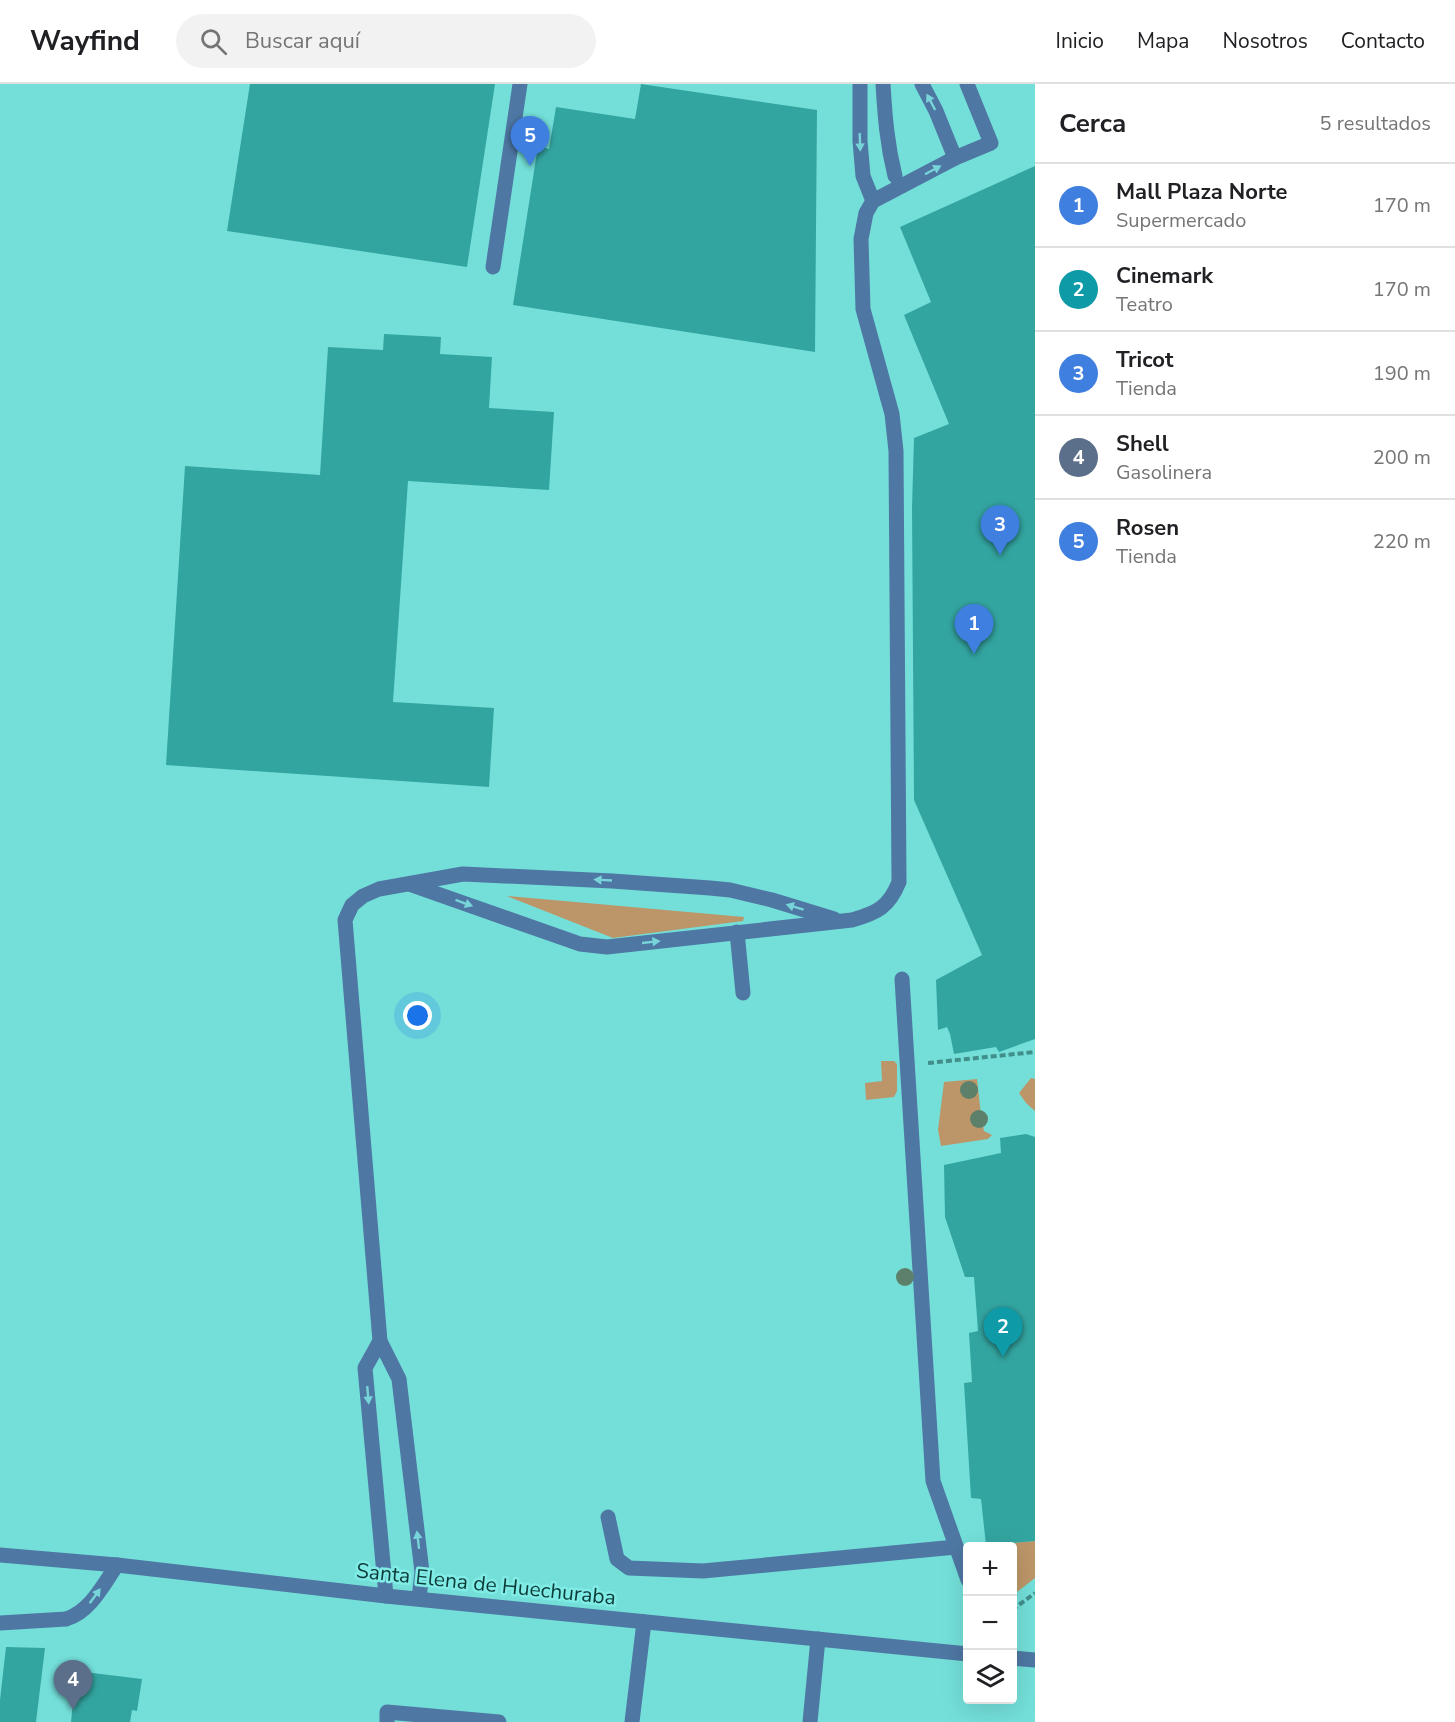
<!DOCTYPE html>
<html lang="es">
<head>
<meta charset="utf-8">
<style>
  :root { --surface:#fff; --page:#f2f2f2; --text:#202124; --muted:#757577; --line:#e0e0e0; --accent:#c63659 }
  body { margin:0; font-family:"Nunito Sans",sans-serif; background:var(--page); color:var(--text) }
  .controls { position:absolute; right:18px; bottom:18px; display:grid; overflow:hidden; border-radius:6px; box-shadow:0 6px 24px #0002 }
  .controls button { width:54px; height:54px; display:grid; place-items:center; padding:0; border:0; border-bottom:2px solid var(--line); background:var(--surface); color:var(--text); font:30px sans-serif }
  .you { position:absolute; left:418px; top:932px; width:21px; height:21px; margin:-15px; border:4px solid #fff; border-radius:50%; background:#1a73e8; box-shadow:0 0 0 9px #1a73e833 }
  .badge { display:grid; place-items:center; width:39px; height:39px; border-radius:50%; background:var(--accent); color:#fff; font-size:20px; font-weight:700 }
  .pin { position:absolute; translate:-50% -50px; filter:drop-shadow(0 2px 3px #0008) }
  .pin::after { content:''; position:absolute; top:32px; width:21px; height:18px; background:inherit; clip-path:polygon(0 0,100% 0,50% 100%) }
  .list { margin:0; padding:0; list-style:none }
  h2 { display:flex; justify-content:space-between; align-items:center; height:78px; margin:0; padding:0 24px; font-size:26px }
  h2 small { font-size:20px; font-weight:400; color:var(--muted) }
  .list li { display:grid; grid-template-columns:39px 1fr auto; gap:18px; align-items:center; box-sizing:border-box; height:84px; padding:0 24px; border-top:2px solid var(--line) }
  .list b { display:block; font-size:22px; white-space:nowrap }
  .list p { margin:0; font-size:20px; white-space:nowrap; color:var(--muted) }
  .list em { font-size:20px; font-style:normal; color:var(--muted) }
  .icon { flex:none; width:33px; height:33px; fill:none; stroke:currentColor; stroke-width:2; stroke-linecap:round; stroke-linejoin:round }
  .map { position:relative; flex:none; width:1035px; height:1638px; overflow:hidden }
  header { display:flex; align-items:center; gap:36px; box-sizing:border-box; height:84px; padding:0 30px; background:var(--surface); border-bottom:2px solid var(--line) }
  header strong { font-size:28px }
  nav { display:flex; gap:33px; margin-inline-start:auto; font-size:21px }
  .search { width:420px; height:54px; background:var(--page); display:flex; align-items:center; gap:15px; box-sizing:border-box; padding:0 21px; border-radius:33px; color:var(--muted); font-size:22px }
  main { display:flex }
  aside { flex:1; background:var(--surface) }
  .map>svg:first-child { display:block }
</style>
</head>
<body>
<header>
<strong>Wayfind</strong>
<div class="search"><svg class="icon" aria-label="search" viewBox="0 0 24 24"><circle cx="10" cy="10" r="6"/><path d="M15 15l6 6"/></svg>Buscar aquí</div>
<nav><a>Inicio</a><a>Mapa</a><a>Nosotros</a><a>Contacto</a></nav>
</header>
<main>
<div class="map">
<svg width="1035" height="1638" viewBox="0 0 1035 1638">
  <rect width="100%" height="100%" fill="#74dfd9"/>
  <g fill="#bc9668">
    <polygon points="507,812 744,833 743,837 613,854"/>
    <polygon points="881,977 894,977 897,980 897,1007 894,1013 866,1016 865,999 882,997"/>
    <polygon points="1031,994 1035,995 1035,1027 1026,1019 1019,1009"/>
    <polygon points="977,995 981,1031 984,1047 992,1051 988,1055 941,1062 938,1046 944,998"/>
    <polygon points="1035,1457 1035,1494 1013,1511 1012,1462 982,1462 981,1460 986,1461"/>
  </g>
  <g fill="#33a5a0">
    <polygon points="250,0 495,0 467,183 227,147"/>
    <polygon points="641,0 817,26 815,268 513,221 538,62 549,65 556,23 635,35"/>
    <polygon points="1035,82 1035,955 999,968 996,963 954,970 950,950 947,943 938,946 936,896 982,871 914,716 912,424 914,354 949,340 904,231 931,218 900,143"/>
    <polygon points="384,250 441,253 440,270 492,273 489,324 554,328 549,406 408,397 393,618 494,624 489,703 166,681 185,382 320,391 328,263 383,266"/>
    <polygon points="1026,1050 1035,1053 1035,1457 986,1461 981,1415 971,1414 964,1299 972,1298 969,1249 978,1247 974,1193 965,1193 945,1133 944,1081 1001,1069 1000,1054"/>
    <polygon points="6,1563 45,1564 36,1638 0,1638 0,1616"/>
    <polygon points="76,1587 142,1595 137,1627 132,1626 130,1638 71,1638"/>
  </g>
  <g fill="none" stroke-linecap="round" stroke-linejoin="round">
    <g stroke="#418f8b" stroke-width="4" stroke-dasharray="6 3" stroke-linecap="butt">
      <polyline points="928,979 1035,968"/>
      <polyline points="1012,1526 1035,1509"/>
    </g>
    <g stroke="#4e77a3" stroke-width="15">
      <polyline points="860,0 860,57 863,92 873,117"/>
      <path d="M883 0C885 33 887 60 895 92"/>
      <polyline points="922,0 936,27 955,74"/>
      <polyline points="493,183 520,0"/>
      <path d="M409 800 580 860 607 863 852 836C877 829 889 823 899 798L896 367 892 330 863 225 861 155 866 129 873 117 955 74 991 59 967 0"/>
      <polyline points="737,848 743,909"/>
      <polyline points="902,895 933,1397 968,1496"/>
      <polyline points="380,1257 365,1284 386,1512"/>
      <polyline points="608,1433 617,1475 629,1484 703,1487 956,1463"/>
      <polyline points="0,1471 117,1481 386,1512 968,1570"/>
      <polyline points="419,1514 422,1488 399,1295 380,1257 345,836 352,821 363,812 379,805 463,790 612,797 710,804 730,806 772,816 834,835"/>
      <path d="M0 1539 66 1535C90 1528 103 1501 117 1481"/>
      <polyline points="1012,1574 1035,1576"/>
      <polyline points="387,1638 387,1628 499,1638"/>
      <polyline points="632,1638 644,1538"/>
      <polyline points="810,1638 818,1555"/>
    </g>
  </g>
  <g fill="#5d806a">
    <circle cx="969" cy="1006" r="9"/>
    <circle cx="979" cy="1035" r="9"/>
    <circle cx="905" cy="1193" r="9"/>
  </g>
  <defs><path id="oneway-solid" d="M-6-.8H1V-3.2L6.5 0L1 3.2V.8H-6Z" transform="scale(1.5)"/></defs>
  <g fill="#77d5d9">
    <use href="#oneway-solid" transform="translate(931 18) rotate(-118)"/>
    <use href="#oneway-solid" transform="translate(860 58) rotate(88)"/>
    <use href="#oneway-solid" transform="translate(933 86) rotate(-28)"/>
    <use href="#oneway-solid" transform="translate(603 796) rotate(-177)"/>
    <use href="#oneway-solid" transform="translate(464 819) rotate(20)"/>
    <use href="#oneway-solid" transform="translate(795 823) rotate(-163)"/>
    <use href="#oneway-solid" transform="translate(651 858) rotate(-6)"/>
    <use href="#oneway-solid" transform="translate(368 1311) rotate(85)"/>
    <use href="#oneway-solid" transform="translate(418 1456) rotate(-97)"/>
    <use href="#oneway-solid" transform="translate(95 1512) rotate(-54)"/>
  </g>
  <g text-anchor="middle" stroke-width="5" stroke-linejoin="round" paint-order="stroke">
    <g font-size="21" fill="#0c3c3a" stroke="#81ece6">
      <text transform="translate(486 1500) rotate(6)" y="7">Santa Elena de Huechuraba</text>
    </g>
  </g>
</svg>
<div class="controls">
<button>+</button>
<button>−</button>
<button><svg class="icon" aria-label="layers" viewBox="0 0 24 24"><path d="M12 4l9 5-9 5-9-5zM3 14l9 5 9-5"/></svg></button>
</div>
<div class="you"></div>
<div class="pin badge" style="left:974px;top:570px;background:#3f7fe0">1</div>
<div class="pin badge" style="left:1003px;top:1273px;background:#0f9aa8">2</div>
<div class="pin badge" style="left:1000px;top:471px;background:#3f7fe0">3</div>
<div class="pin badge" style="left:73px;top:1626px;background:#5c6f8a">4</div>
<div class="pin badge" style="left:530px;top:82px;background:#3f7fe0">5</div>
</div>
<aside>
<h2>Cerca<small>5 resultados</small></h2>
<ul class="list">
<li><span class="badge" style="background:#3f7fe0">1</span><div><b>Mall Plaza Norte</b><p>Supermercado</p></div><em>170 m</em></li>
<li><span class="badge" style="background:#0f9aa8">2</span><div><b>Cinemark</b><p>Teatro</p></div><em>170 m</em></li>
<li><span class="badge" style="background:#3f7fe0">3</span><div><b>Tricot</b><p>Tienda</p></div><em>190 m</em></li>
<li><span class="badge" style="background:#5c6f8a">4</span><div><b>Shell</b><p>Gasolinera</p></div><em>200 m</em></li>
<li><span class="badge" style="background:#3f7fe0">5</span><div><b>Rosen</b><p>Tienda</p></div><em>220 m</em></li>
</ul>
</aside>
</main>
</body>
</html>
